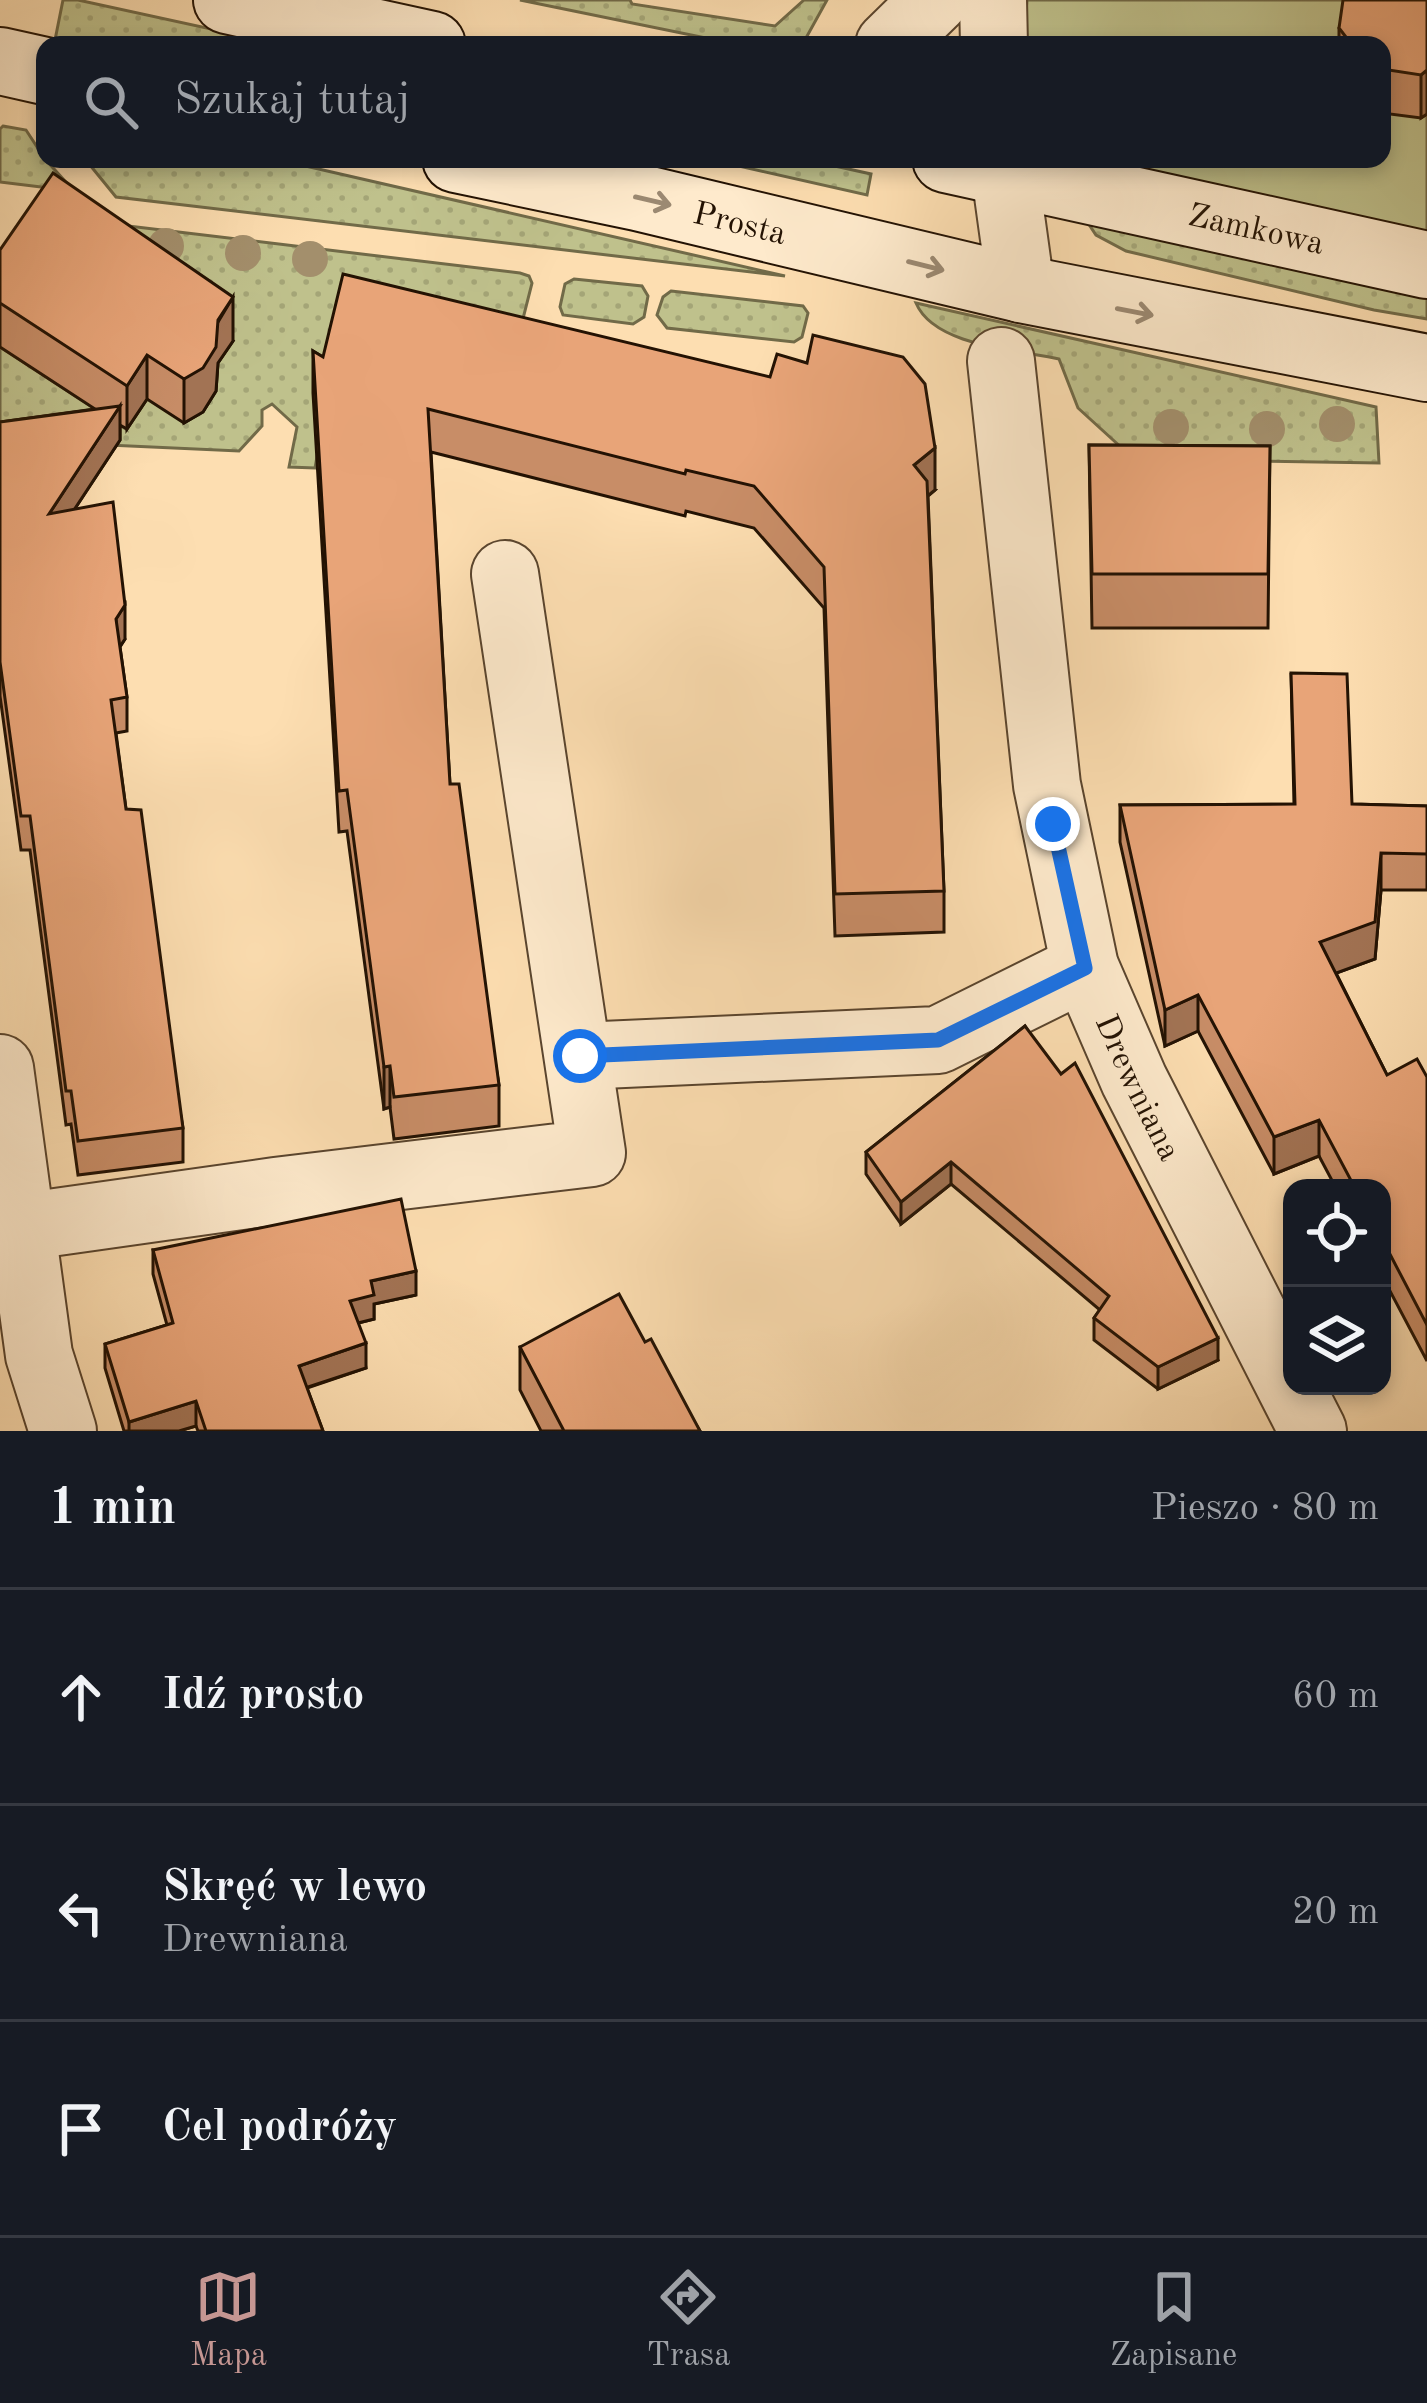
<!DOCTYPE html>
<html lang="pl">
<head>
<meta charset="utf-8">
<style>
  :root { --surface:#171b24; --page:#242831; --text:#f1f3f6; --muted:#9ea1a6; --line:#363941; --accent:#c59692 }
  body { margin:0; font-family:"Old Standard TT",serif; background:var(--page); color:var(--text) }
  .controls { position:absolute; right:36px; bottom:36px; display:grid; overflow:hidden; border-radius:24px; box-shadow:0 6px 18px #0003 }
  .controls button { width:108px; height:108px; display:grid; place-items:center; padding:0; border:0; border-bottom:3px solid var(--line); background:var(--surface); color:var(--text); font:60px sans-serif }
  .stop { position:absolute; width:36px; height:36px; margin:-27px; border:9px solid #1a73e8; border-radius:50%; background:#fff }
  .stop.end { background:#1a73e8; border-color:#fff; box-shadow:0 3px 12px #0008 }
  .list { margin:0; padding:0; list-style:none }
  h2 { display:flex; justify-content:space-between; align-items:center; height:156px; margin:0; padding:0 48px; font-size:51px }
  h2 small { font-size:39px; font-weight:400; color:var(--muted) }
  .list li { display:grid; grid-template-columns:78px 1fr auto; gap:36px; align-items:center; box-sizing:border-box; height:216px; padding:0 48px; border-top:3px solid var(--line) }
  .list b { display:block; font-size:45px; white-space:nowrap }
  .list p { margin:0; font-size:39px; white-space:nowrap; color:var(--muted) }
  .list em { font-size:39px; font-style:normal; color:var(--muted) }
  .icon { flex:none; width:66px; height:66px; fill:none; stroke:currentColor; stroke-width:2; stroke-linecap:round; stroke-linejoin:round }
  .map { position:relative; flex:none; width:1427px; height:1431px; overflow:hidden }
  .search { position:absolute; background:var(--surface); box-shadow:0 6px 18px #0003; left:36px; right:36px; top:36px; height:132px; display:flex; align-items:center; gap:30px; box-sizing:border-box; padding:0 42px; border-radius:24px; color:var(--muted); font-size:45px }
  .sheet { height:804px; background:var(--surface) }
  nav { display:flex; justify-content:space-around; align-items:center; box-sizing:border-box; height:168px; border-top:3px solid var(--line); background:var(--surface); font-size:33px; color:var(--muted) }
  nav a { display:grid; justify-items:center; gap:6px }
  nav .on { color:var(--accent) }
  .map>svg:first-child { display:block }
</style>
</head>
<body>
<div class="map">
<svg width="1427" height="1431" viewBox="0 0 1427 1431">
  <defs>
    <pattern id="grass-dots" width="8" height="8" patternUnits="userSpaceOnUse" patternTransform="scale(3)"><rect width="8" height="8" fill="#bfc18c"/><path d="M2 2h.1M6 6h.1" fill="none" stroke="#a4a577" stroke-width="1.8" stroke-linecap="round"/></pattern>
  </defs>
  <rect width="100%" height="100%" fill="#fddeb1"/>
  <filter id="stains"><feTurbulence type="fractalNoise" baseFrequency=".00167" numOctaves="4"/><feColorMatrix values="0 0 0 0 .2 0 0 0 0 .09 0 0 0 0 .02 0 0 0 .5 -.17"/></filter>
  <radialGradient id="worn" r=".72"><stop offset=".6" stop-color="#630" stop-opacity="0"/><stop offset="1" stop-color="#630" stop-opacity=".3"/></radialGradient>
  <g fill="url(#grass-dots)" stroke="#716a48" stroke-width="3">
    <polygon points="63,0 78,0 285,45 83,45 55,40"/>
    <polygon points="520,0 630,0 632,4 775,26 804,0 827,0 806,38 777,45 740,45"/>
    <polygon points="3,126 26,130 45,159 74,191 0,182 0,129"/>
    <polygon points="85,159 275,159 785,276 116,197"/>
    <polygon points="708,159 803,159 871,174 867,195"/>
    <polygon points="53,217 520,273 529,276 532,283 514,354 324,416 315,468 289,467 297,427 272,404 262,410 262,426 239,451 86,444 0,456 0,347 126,429"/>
    <polygon points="1088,223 1427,294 1427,319 1374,310 1126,251 1096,235"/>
    <polygon points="574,279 642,286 648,296 644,317 633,324 563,315 560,307 565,284"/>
    <polygon points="671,291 803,306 808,313 802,337 794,342 667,328 657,315 663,297"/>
    <path d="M916 303 1376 407 1379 463 1134 459 1078 408 1059 359C1017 350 934 346 916 303Z"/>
  </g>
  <polygon fill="#bfc18c" stroke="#716a48" stroke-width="3" points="1027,0 1427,0 1427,236 1074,159 1382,159 1382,45 1023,45"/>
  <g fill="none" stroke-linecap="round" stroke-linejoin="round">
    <g stroke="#5a452e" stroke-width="70">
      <g id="minor">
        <path id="s1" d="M1001 361 1047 785 1085 967 1134 1080 1313 1431"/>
        <polyline points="580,1056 938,1040 1085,967"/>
        <polyline points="0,1068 39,1355 63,1431"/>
        <polyline points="21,1227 276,1191 592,1153 505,574"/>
      </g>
    </g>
    <g stroke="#5a452e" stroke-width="70">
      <g id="tertiary">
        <polyline points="993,0 994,45"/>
        <polyline points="889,45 935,0"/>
        <polyline points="1003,159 1021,289"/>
      </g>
    </g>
    <g stroke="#231203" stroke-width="70">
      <g id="secondary">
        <polyline points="227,0 432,45"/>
        <polyline points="0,61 45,71"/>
        <path id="s2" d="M456 159 637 197 1021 289 1427 368"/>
        <path id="s3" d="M946 159 1427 265"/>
      </g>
    </g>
    <use href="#minor" stroke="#feeacc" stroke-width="66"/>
    <use href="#tertiary" stroke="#feeacc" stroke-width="66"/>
    <use href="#secondary" stroke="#feeacc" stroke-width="66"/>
  </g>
  <g fill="#a38f6c">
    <circle cx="166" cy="246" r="18"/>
    <circle cx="243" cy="253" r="18"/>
    <circle cx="310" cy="259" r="18"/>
    <circle cx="1337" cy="424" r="18"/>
    <circle cx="1171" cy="427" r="18"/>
    <circle cx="1267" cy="429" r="18"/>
  </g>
  <g fill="#c88d67" stroke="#231203" stroke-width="3">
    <polygon points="1427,0 1427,114 1421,118 1382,113 1382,45 1339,45 1339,28"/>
    <polygon points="0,250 233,341 218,363 216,391 203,412 184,423 147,399 127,429 120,425 120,440 74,510 125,639 120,647 127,697 127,731 116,733 126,809 183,1128 183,1162 78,1175 71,1124 66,1125 30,850 21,850 0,696 0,422 95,409 0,347"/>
    <polygon points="313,351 323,357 935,490 928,496 944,891 944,932 835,936 824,608 754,528 686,511 685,516 431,452 450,784 499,1085 499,1126 394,1139 390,1107 384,1109 347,831 339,832 313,393"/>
    <polygon points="1089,445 1270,446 1268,628 1092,628"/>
    <polygon points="1291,673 1352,804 1427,806 1427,890 1381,890 1375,959 1336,973 1387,1075 1427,1077 1427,1361 1382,1276 1382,1188 1336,1188 1319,1156 1274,1174 1198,1031 1165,1046 1120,842 1120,805 1294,804"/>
    <polygon points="1025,1026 1218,1360 1158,1389 1094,1340 1094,1318 1100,1310 951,1184 901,1224 866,1174 866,1152"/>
    <polygon points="153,1250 416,1295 374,1304 374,1319 358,1323 366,1368 307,1388 323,1431 198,1431 196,1426 179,1431 124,1431 105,1368 105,1344 167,1325 153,1274"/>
    <polygon points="645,1342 700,1431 541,1431 520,1390 520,1347"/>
  </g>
  <g fill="#a27354" stroke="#231203" stroke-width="3">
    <polygon points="1427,70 1427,114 1421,118 1421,75"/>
    <polygon points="233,297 233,341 218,363 216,391 203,412 184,423 184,379"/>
    <polygon points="147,355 147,399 127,429 127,386"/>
    <polygon points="120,406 120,440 49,548 49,514"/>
    <polygon points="935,448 935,490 914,507 914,465"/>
    <polygon points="125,605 125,639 116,652 116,619"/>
    <polygon points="1381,853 1381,890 1375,959 1320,979 1320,942"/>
    <polygon points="1198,995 1198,1031 1165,1046 1165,1010"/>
    <polygon points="390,1066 390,1107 384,1109 384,1067"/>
    <polygon points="1319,1120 1319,1156 1274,1174 1274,1137"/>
    <polygon points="951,1162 951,1184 901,1224 901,1202"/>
    <polygon points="416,1271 416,1295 374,1304 374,1319 350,1325 350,1301 371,1281"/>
    <polygon points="1218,1338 1218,1360 1158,1389 1158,1367"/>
    <polygon points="366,1343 366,1368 299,1390 299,1366"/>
    <polygon points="196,1401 196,1426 179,1431 129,1431 129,1422"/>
  </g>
  <g fill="#e8a478" stroke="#231203" stroke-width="3">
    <polygon points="1343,0 1427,0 1427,70 1421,75 1382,69 1382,45 1352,45 1339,28"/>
    <polygon points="53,173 233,297 218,320 216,347 203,368 184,379 147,355 127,386 0,303 0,250"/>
    <polygon points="343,274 770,377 777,354 807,363 813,335 903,357 925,384 935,448 914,465 927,481 944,891 835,894 824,567 754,486 686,470 685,474 428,409 450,784 459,784 499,1085 394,1097 390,1066 384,1067 347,790 339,791 313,351 323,357"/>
    <polygon points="120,406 49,514 113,502 125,605 116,619 127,697 111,700 126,809 141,810 183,1128 78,1141 71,1091 66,1091 30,816 21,816 0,662 0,422"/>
    <polygon points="1089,445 1270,446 1268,574 1092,574"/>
    <polygon points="1291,673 1347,674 1352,804 1427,806 1427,854 1381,853 1375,922 1320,942 1387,1075 1417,1059 1427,1077 1427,1325 1382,1239 1382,1188 1355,1188 1319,1120 1274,1137 1198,995 1165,1010 1120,805 1295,804"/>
    <polygon points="1025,1026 1061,1074 1075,1063 1218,1338 1158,1367 1094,1318 1109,1296 951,1162 901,1202 866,1152"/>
    <polygon points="401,1199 416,1271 371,1281 374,1295 350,1301 366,1343 299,1366 323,1431 206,1431 196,1401 129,1422 105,1344 173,1323 153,1250"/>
    <polygon points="619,1294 645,1342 651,1339 700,1431 564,1431 520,1347"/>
  </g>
  <defs><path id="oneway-shaft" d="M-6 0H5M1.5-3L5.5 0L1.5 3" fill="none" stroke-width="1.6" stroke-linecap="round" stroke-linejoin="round" transform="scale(3)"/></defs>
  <g stroke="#9b8972">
    <use href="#oneway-shaft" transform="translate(653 201) rotate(13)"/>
    <use href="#oneway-shaft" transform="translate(926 266) rotate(14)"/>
    <use href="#oneway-shaft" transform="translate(1135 312) rotate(11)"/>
  </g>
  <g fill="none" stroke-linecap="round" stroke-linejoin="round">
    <polyline stroke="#1a73e8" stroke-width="15" points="580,1056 938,1040 1085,968 1053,824"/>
  </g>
  <g text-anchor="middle" stroke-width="9" stroke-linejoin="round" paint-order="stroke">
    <g font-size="33" fill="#231203" stroke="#feeacc">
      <text dy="12" stroke="none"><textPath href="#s2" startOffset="291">Prosta</textPath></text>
      <text dy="12" stroke="none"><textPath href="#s3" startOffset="318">Zamkowa</textPath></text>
      <text dy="12" stroke="none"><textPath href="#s1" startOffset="744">Drewniana</textPath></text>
    </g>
  </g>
  <rect width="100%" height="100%" filter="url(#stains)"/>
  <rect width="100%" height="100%" fill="url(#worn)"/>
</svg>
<div class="controls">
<button><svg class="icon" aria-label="locate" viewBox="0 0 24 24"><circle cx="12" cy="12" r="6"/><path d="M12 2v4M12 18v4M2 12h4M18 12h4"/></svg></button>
<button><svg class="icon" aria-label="layers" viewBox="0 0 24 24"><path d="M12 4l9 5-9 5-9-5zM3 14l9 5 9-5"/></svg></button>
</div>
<div class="stop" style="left:580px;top:1056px"></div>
<div class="stop end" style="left:1053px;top:824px"></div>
<div class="search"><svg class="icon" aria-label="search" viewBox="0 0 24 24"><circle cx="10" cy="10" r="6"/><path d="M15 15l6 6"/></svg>Szukaj tutaj</div>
</div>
<section class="sheet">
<h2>1 min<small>Pieszo · 80 m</small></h2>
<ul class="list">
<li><svg class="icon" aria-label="ahead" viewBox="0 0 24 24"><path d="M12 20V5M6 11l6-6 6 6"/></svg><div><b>Idź prosto</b></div><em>60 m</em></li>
<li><svg class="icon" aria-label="left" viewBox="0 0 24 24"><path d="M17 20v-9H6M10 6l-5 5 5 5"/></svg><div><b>Skręć w lewo</b><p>Drewniana</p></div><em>20 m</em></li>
<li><svg class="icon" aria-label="arrive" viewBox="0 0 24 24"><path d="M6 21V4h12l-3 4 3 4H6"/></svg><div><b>Cel podróży</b></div></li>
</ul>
</section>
<nav>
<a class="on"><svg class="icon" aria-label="map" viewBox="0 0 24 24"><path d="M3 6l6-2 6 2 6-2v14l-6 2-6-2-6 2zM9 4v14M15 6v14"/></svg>Mapa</a>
<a><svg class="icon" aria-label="directions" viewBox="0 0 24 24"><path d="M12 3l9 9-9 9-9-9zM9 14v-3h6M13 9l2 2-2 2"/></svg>Trasa</a>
<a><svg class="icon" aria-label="saved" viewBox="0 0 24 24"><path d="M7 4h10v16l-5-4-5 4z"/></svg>Zapisane</a>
</nav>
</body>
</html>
